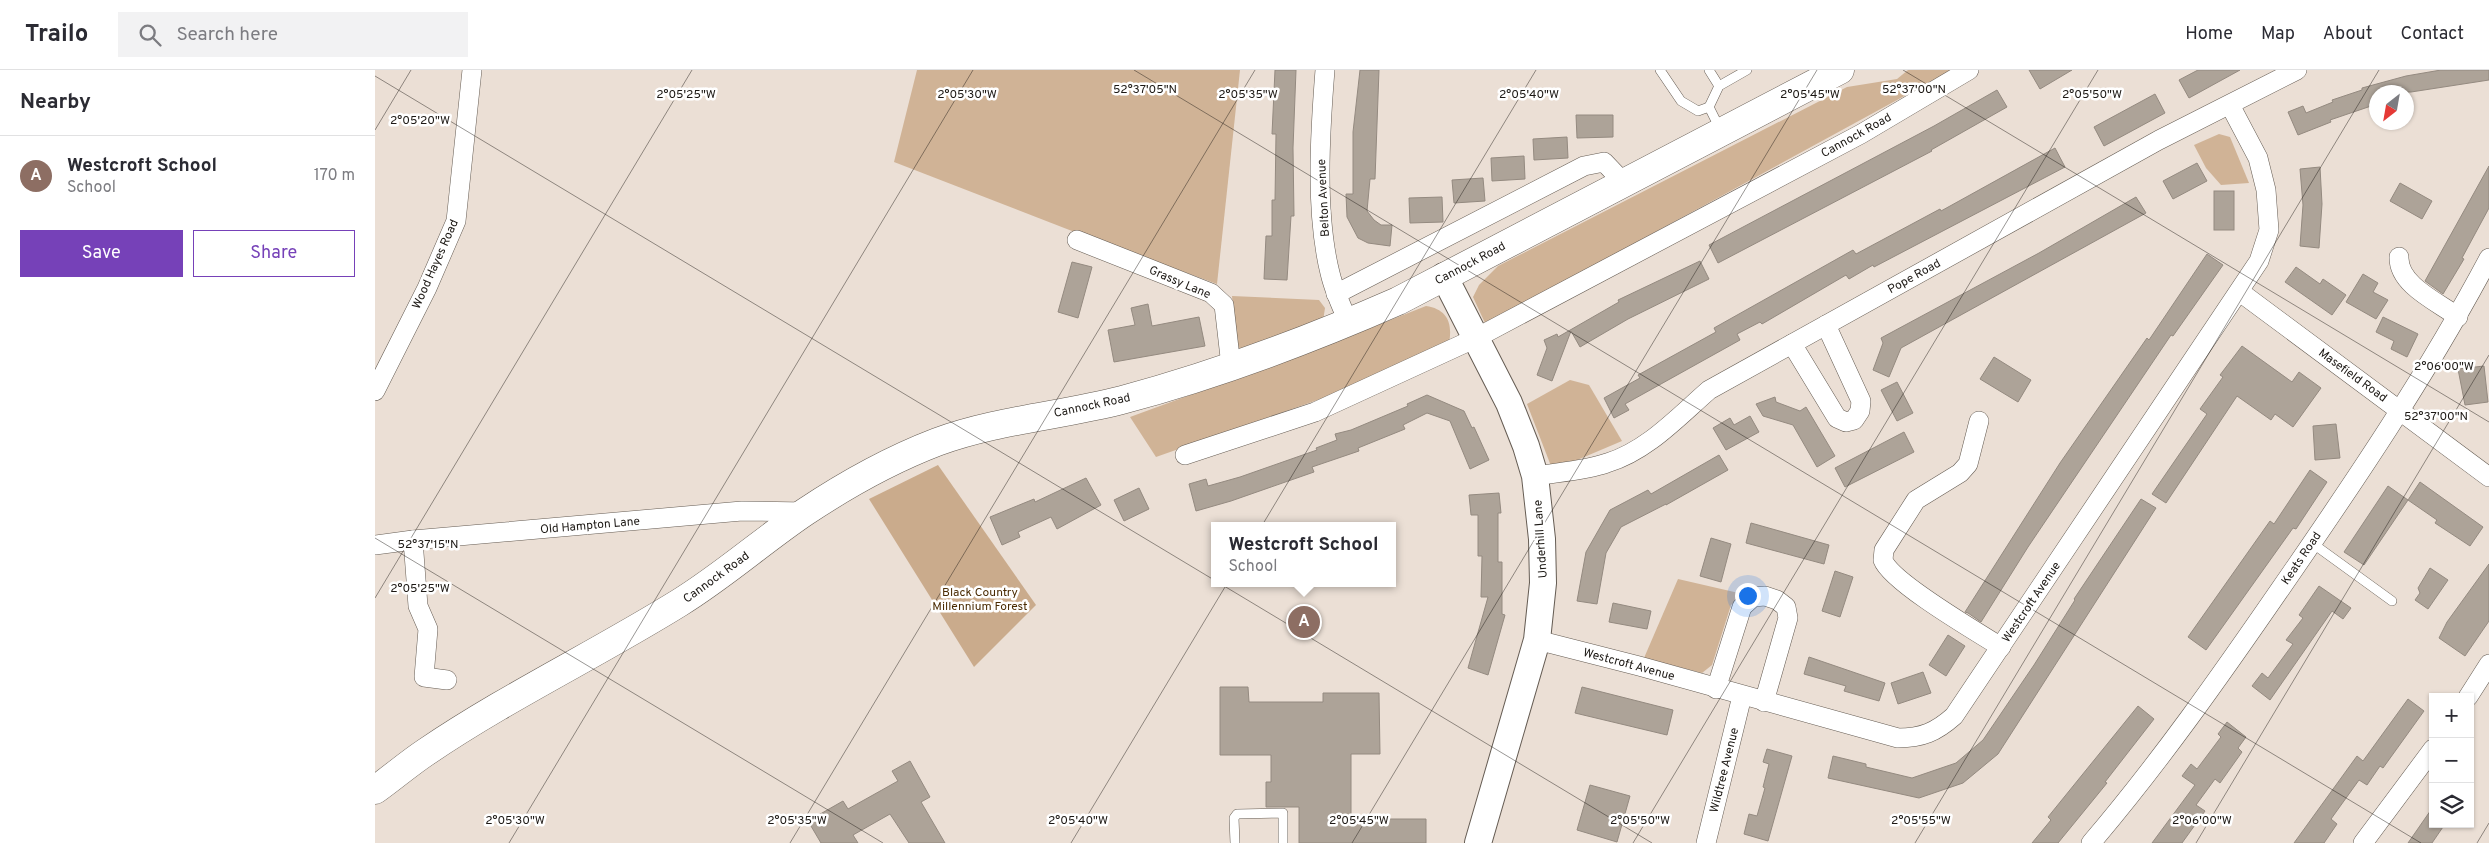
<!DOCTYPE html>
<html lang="en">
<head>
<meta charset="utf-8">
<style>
  :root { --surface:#fff; --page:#f2f2f3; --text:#2b2b33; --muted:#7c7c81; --line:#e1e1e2; --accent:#7641b8 }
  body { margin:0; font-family:Overpass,sans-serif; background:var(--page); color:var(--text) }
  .controls { position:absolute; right:15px; bottom:15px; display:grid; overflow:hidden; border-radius:0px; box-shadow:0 1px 4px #0004 }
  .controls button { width:45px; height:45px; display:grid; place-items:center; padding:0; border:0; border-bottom:1px solid var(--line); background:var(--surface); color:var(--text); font:25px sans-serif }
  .compass { position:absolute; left:1994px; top:15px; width:45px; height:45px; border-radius:50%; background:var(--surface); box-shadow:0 1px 4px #0004; rotate:211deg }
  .you { position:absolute; left:1372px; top:525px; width:18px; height:18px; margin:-12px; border:4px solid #fff; border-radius:50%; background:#1a73e8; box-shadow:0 0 0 8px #1a73e833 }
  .badge { display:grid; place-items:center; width:32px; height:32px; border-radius:50%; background:var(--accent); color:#fff; font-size:16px; font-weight:700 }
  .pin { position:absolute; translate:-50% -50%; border:2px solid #fff; box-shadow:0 1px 5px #0006 }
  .popup { position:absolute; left:836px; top:452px; width:185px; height:65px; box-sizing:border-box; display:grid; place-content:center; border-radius:0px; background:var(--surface); filter:drop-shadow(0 1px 4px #0005); font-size:16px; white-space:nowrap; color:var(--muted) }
  .popup b { font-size:19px; color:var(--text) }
  .popup::after { content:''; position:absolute; left:50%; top:100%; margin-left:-10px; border:10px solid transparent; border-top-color:var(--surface) }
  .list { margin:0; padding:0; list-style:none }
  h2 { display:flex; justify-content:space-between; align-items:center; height:65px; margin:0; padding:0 20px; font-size:21px }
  h2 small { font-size:16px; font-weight:400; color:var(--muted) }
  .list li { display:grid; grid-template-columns:32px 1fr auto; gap:15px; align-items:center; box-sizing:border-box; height:80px; padding:0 20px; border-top:1px solid var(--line) }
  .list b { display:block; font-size:19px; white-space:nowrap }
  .list p { margin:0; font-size:16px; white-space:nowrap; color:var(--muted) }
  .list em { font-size:16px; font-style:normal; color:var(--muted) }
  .actions { display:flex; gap:10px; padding:15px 20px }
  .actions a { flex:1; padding:11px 0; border:1px solid var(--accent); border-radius:0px; text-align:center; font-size:18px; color:var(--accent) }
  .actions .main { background:var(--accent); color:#fff }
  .icon { flex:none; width:28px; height:28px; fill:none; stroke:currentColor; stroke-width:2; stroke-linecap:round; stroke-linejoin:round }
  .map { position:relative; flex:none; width:2114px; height:773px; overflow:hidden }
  header { display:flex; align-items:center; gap:30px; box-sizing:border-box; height:70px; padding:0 25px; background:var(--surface); border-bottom:1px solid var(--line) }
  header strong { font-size:24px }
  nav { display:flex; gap:28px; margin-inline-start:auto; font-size:18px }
  .search { width:350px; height:45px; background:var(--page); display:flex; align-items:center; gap:12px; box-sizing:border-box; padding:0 18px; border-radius:0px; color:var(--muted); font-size:19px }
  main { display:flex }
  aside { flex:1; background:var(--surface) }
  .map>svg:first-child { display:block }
</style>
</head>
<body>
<header>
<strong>Trailo</strong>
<div class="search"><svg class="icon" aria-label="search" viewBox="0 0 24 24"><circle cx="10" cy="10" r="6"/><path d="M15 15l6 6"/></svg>Search here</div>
<nav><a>Home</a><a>Map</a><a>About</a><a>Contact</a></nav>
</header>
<main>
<aside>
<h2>Nearby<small></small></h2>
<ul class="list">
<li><span class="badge" style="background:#8d6e63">A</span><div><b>Westcroft School</b><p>School</p></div><em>170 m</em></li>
</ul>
<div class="actions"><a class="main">Save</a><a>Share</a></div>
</aside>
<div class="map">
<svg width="2114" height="773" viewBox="0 0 2114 773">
  <rect width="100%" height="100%" fill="#ebdfd5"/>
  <g fill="#d0b396">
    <polygon points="542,0 865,0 842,214 697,161 519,92"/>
    <polygon points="1533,0 1577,0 1119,250 1110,253 1098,227 1104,215 1123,196 1472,17 1522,9"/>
    <polygon points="1844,64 1855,67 1874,113 1846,115 1831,98 1819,75"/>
    <polygon points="857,226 944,230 950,238 948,251 863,281"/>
    <path d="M1051 236C1072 239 1078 253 1074 273L968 321 781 387 755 347 952 275Z"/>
    <polygon points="1195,310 1214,315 1247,371 1188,396 1176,396 1152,334"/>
    <polygon points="1303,509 1368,524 1356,535 1337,595 1327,603 1269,588"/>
  </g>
  <polygon fill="#caab8c" points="563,395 661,535 599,597 494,429"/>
  <g fill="#ada398" stroke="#948a80">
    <polygon points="900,0 921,0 918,78 919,146 916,146 912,210 889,209 891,166 897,166 897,130 900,130 901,64 897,64"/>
    <polygon points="985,0 1004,0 1000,109 995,109 992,141 999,150 1006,155 1017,155 1015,176 993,173 983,168 972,147 971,124 978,124 978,62"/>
    <polygon points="1654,0 1697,0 1665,19"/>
    <polygon points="1823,0 1865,0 1814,28 1804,10"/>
    <polygon points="2066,0 2114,0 2114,10 2036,22 2002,22 2002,34 1955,50 1956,52 1923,65 1913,42 1928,36 1931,43 1958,32 1957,30 1987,20 1987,18 2031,6"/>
    <polygon points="1622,20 1632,37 1556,80 1557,81 1343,193 1334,175 1559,56"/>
    <polygon points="1780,24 1790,43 1729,76 1719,57"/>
    <polygon points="1201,45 1238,45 1238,67 1202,68"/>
    <polygon points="1192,67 1193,88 1159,90 1158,69"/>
    <polygon points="1680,78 1690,97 1499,197 1498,195 1474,209 1471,205 1387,254 1385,252 1362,264 1365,270 1250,334 1254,340 1239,348 1229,328 1265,308 1263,305 1341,262 1339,258 1478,180 1481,184 1565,139 1566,141"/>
    <polygon points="1149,86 1150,109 1117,111 1116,88"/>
    <polygon points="1822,93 1832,111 1798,129 1788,111"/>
    <polygon points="2114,96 2114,138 2087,188 2089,189 2068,224 2050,211"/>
    <polygon points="1945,97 1947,134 1944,178 1925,176 1928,135 1925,99"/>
    <polygon points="1108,108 1110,131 1079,133 1077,110"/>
    <polygon points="2025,113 2057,131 2047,149 2015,131"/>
    <rect x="1839" y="121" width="20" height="39"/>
    <polygon points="1067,127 1068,152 1035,153 1034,128"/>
    <polygon points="1761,127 1771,143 1526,278 1514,307 1498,300 1508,273 1506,268 1664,183"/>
    <polygon points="1832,184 1848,195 1798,266 1796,265 1653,477 1606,552 1593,543 1590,542 1685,393 1772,268 1774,270"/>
    <polygon points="1325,191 1334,209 1253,249 1205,277 1196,261 1177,311 1162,305 1172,278 1169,270 1182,264 1183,267 1244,232 1243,230"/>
    <polygon points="697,192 717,197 703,248 683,242"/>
    <polygon points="1921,197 1945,214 1948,209 1971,225 1957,245 1910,212"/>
    <polygon points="1988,204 2003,213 1998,222 2013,230 2001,249 1971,232"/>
    <polygon points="773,234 777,256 824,247 830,276 739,292 733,260 760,255 756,238"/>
    <polygon points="2008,247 2043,264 2032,287 2016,279 2019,271 2001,262"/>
    <polygon points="1867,276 1917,312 1924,302 1946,318 1918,357 1900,344 1896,350 1862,326 1791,433 1777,424 1832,344 1825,339 1848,307 1845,305"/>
    <polygon points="1619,287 1656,310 1643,332 1605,309"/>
    <polygon points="2109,296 2113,332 2090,335 2083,299"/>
    <polygon points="1522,312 1538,343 1522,351 1506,320"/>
    <polygon points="1052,325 1089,341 1097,358 1099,357 1114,390 1095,399 1075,351 1052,343 1028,355 1030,359 983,378 984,381 937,397 939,402 856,431 821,441 814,414 831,409 833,416 865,407 942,380 941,378 962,370 960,364 976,360 1033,336 1032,334"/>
    <polygon points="1400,327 1401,332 1425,341 1431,337 1460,386 1442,397 1418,355 1388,346 1381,334"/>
    <polygon points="1375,346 1384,362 1351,380 1338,358 1355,348 1359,355"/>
    <polygon points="1961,354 1965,388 1940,390 1938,356"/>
    <polygon points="1529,362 1539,382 1470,417 1460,398"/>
    <polygon points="1344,385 1353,400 1291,435 1291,434 1246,457 1231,483 1222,534 1202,531 1211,482 1235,440 1273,420 1276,424"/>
    <polygon points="1935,400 1952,412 1921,459 1918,458 1831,580 1813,567 1895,451 1899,454"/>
    <polygon points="711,408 726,435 682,459 676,447 643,462 645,467 627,475 615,447 659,429 660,432"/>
    <polygon points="2045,412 2108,457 2095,476 2060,453 2062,450 2033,430"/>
    <polygon points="2013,416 2033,430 1989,495 1969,482"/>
    <polygon points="764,418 774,439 749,451 739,430"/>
    <polygon points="1124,423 1126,443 1123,443 1123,492 1127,492 1127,544 1130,545 1113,605 1093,598 1113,527 1106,527 1107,486 1103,486 1103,445 1096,445 1094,425"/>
    <polygon points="1766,429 1781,438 1623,684 1588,713 1544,728 1453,708 1458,686 1491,694 1491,697 1537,708 1581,693 1608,670 1659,595 1700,530 1699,529"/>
    <polygon points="1376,453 1454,475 1449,494 1371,473"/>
    <polygon points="1336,468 1356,474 1346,512 1325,506"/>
    <polygon points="2114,494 2114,551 2090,586 2064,568 2072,552"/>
    <polygon points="2055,498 2073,510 2053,539 2040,530 2045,523 2043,518"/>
    <polygon points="1460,501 1478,507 1465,547 1447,541"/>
    <polygon points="1944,516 1976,538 1968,549 1957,541 1895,630 1877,616 1887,603 1893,608 1918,574 1911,570 1928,548 1924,545"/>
    <polygon points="1238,533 1276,541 1272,559 1234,552"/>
    <polygon points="1573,565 1590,576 1571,606 1554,595"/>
    <polygon points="1434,587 1510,613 1504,631 1469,621 1471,616 1429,604"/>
    <polygon points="1548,602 1556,623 1523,634 1516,613"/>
    <polygon points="845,617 873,617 874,632 948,632 948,623 1004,623 1005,684 976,684 976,749 1051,749 1051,773 924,773 924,737 891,737 891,712 896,712 896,685 845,685"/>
    <polygon points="1207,617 1298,640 1292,665 1200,643"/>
    <polygon points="2033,629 2049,641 2008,698 2005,696 1992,715 1984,710 1956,749 1962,754 1949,773 1919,773 1982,686 1988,691"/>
    <polygon points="1763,636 1779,649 1730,712 1732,713 1683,773 1657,773 1676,750 1673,747"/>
    <polygon points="1852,652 1871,667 1863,678 1867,682 1845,713 1840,709 1821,735 1830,741 1807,773 1777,773 1820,715 1807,706 1816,694 1822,699 1846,667 1843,664"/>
    <polygon points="1392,679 1417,686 1393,771 1369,764 1374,744 1382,746 1390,718 1388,717 1394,694 1388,692"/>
    <polygon points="535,691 555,727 546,732 570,773 534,773 515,744 478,765 483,773 446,773 433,751 468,731 473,739 523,711 517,701"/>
    <polygon points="1215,715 1255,726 1242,772 1202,760"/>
    <polygon points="2058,737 2058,754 2070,754 2057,773 2033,773"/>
  </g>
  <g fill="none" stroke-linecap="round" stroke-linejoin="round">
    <g stroke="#655c53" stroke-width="10">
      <g id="lane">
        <polyline points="1285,0 1306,31 1323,41 1334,37"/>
        <polyline points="1334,0 1344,16"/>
        <polyline points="1345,59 1334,37 1344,16 1372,0"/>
        <polyline points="1937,473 2017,531"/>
        <polyline points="860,773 859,748 862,744 908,743 908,773"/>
      </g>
    </g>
    <g stroke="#655c53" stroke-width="20">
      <g id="street">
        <path d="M950 0C945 62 940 143 955 203 959 220 966 236 974 253"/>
        <polyline points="702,170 836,223 849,235 856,296"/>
        <path d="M2024 187C2023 215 2063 232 2083 247"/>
        <polyline points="1865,222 2114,407"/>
        <polyline points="961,224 1209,96 1229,92 1249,113"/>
        <polyline points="1417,274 1462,348 1471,352 1479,350 1485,341 1486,331 1451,255"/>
        <polyline points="0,321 52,218 81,151 97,0"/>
        <path d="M1604 351 1593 394 1585 403 1541 430 1509 480 1508 490C1516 512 1602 562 1626 577"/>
        <polyline points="810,385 940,342 1101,268 1486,64 1594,0"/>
        <path d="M1160 406C1183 402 1209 401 1232 393 1272 381 1303 347 1334 320L1784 70 1922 0"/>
        <polyline points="38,470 43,536 53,559 49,607 72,610"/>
        <polyline points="0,475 38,470 367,441 430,442"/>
        <path d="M1162 570 1264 596 1523 668C1547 668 1561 662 1579 646L1884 191 1894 160 1891 120 1883 88 1855 35"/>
        <polyline points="1341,619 1367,537 1378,527 1390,526 1402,530 1411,537 1413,548 1389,632"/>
        <polyline points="2093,627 2114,594"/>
        <polyline points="1331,773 1367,626"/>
        <path d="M1716 773C1785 692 1846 605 1906 518 1980 411 2053 303 2114 188"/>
        <polyline points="1988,773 2058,679"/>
      </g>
    </g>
    <g stroke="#655c53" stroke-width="28">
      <polyline id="secondary" points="1069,206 1134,333 1151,376 1160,406 1167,469 1168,513 1162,570 1103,773"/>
    </g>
    <g stroke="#655c53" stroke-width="29">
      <path id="highway" d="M0 720C17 708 33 694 51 682 132 627 220 585 304 533 348 506 387 471 430 442 472 414 515 390 562 372 622 350 685 346 747 330 841 305 934 270 1023 231L1465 0"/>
    </g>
    <use href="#lane" stroke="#fff" stroke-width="9"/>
    <use href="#street" stroke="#fff" stroke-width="19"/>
    <use href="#secondary" stroke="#fff" stroke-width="26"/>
    <use href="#highway" stroke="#fff" stroke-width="28"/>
  </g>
  <path fill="none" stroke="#1c1814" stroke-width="1" stroke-opacity="0.45" d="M759 0 2046 773M1528 0 2114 352M0 6 1277 773M0 60 36 0M0 468 508 773M0 528 317 0M134 773 598 0M415 773 880 0M696 773 1161 0M977 773 1442 0M1258 773 1723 0M1540 773 2004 0M1821 773 2114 285M2102 773 2114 753"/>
  <g text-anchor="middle" stroke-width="5" stroke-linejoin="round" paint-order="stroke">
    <g font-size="12" fill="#1c1814" stroke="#fff">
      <text transform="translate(1481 65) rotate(-29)" y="4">Cannock Road</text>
      <text transform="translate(948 128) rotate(-93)" y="4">Belton Avenue</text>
      <text transform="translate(1095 193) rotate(-28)" y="4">Cannock Road</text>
      <text transform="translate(60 194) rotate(-66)" y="4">Wood Hayes Road</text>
      <text transform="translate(1539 206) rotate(-29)" y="4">Pope Road</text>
      <text transform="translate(805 212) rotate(23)" y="4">Grassy Lane</text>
      <text transform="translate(1978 305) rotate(36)" y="4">Masefield Road</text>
      <text transform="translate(717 335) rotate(-12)" y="4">Cannock Road</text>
      <text transform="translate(215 455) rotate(-5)" y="4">Old Hampton Lane</text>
      <text transform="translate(1165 469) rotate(-94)" y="4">Underhill Lane</text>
      <text transform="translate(1926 488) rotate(-56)" y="4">Keats Road</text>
      <text transform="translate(341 507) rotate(-36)" y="4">Cannock Road</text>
      <text transform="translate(1656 532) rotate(-56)" y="4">Westcroft Avenue</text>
      <text transform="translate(1254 594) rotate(15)" y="4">Westcroft Avenue</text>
      <text transform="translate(1349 700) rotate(-76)" y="4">Wildtree Avenue</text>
    </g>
    <g font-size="12" fill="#4a2b03" stroke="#fff">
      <text x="605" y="526">Black Country<tspan x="605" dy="14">Millennium Forest</tspan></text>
    </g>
  </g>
  <g font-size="12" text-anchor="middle" fill="#1c1814" stroke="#fff" stroke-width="5" stroke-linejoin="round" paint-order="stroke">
    <text x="770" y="23">52°37'05"N</text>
    <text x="1539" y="23">52°37'00"N</text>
    <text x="311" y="28">2°05'25"W</text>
    <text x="592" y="28">2°05'30"W</text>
    <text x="873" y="28">2°05'35"W</text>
    <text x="1154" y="28">2°05'40"W</text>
    <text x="1435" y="28">2°05'45"W</text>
    <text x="1717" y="28">2°05'50"W</text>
    <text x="45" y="54">2°05'20"W</text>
    <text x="2069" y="300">2°06'00"W</text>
    <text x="2061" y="350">52°37'00"N</text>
    <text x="53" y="478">52°37'15"N</text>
    <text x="45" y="522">2°05'25"W</text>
    <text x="140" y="754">2°05'30"W</text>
    <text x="422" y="754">2°05'35"W</text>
    <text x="703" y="754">2°05'40"W</text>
    <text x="984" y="754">2°05'45"W</text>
    <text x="1265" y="754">2°05'50"W</text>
    <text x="1546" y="754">2°05'55"W</text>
    <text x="1827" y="754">2°06'00"W</text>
  </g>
</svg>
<div class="controls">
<button>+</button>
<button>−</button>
<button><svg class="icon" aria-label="layers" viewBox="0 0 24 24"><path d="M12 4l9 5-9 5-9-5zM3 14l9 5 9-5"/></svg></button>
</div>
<svg class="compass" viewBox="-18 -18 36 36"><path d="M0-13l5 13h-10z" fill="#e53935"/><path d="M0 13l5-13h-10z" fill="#7c7c81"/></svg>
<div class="you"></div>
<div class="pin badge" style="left:929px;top:552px;background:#8d6e63">A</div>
<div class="popup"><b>Westcroft School</b>School</div>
</div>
</main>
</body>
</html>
